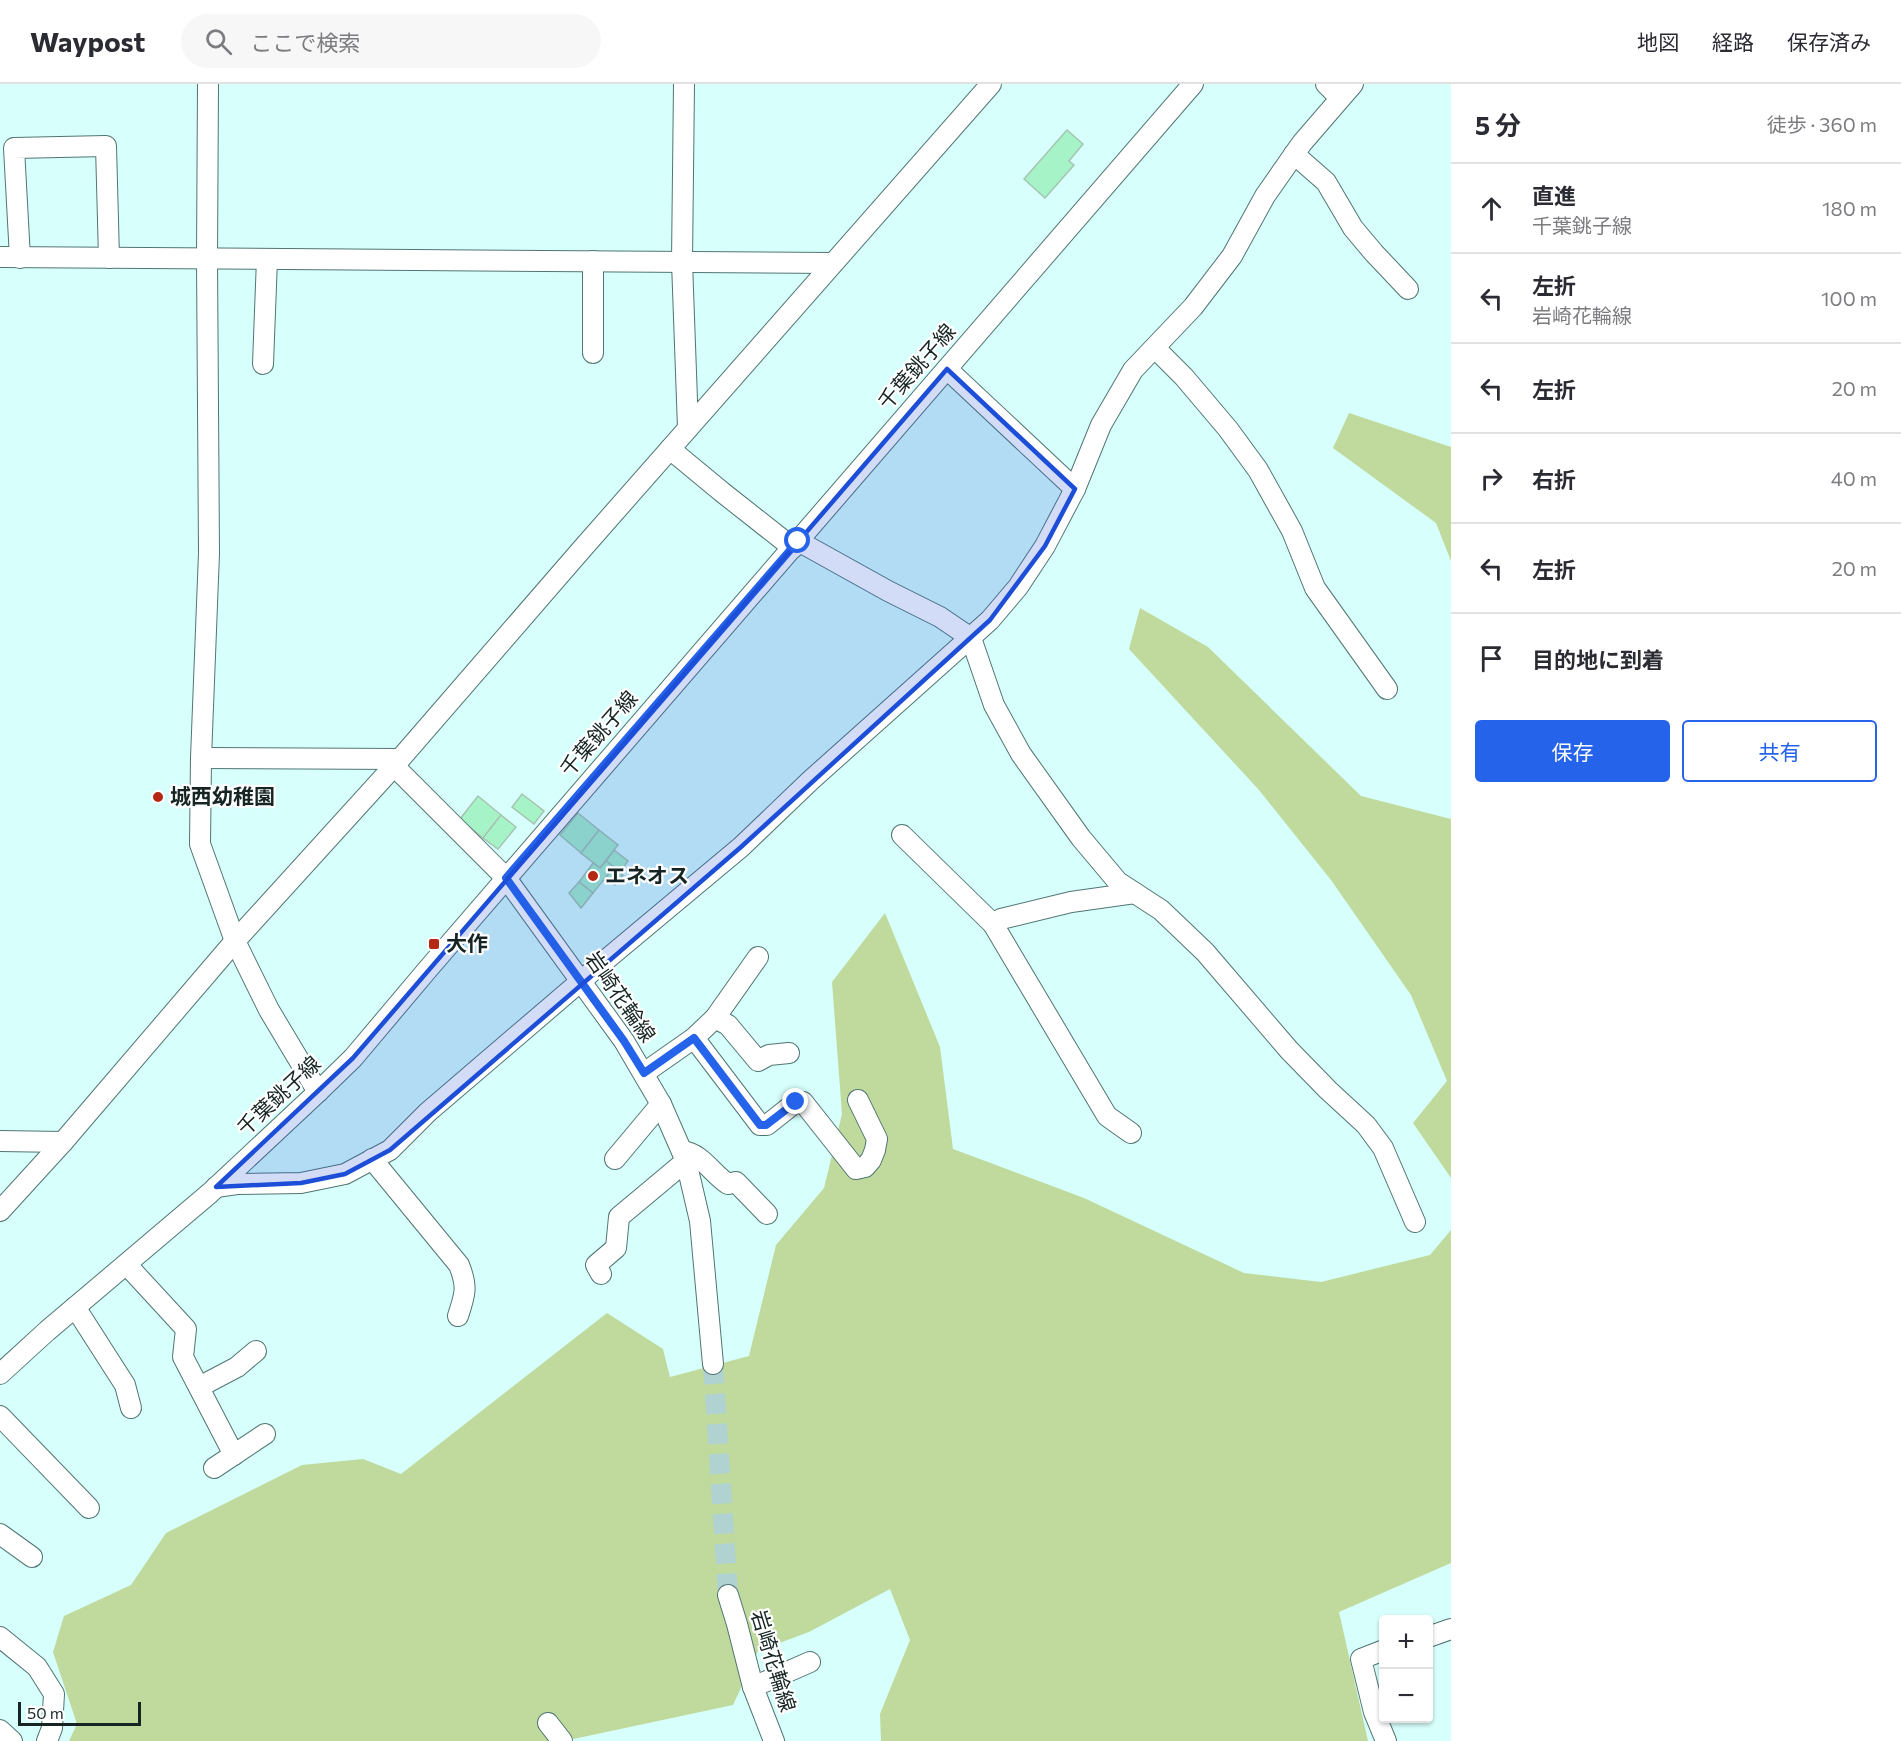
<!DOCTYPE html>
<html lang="ja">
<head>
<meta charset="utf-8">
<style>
  :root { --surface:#fff; --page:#f7f7f7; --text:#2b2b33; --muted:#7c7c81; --line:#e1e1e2; --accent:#2563eb }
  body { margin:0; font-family:Commissioner,"Noto Sans JP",sans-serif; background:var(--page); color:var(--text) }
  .controls { position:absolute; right:18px; bottom:18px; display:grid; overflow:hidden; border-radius:6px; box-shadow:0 2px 4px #0004 }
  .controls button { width:54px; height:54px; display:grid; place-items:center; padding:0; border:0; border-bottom:2px solid var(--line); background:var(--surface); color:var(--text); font:30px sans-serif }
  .scale { position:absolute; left:18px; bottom:15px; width:123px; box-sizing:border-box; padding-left:6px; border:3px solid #162524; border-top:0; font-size:16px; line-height:21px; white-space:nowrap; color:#162524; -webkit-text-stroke:4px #fff; paint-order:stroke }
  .stop { position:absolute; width:18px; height:18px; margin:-14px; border:4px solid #2563eb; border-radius:50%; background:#fff }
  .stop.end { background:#2563eb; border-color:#fff; box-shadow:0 2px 6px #0008 }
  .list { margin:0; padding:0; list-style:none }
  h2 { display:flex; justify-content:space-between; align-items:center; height:78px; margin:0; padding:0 24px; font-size:26px }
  h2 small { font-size:20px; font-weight:400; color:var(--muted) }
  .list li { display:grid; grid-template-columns:39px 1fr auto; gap:18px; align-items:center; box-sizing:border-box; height:90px; padding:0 24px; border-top:2px solid var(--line) }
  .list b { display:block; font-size:22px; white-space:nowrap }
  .list p { margin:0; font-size:20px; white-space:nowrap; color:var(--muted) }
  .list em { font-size:20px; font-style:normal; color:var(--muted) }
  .actions { display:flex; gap:12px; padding:18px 24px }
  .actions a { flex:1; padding:14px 0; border:2px solid var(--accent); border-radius:6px; text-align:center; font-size:21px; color:var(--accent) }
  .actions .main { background:var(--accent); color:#fff }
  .icon { flex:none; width:33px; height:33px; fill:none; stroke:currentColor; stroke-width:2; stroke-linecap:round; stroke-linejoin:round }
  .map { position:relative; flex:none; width:1451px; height:1657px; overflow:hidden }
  header { display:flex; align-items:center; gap:36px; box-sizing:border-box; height:84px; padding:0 30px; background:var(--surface); border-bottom:2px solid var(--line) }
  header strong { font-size:28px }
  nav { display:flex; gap:33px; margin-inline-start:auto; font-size:21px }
  .search { width:420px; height:54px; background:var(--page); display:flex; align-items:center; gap:15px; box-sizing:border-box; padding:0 21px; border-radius:33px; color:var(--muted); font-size:22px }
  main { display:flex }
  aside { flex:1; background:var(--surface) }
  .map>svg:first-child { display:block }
</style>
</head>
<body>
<header>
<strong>Waypost</strong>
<div class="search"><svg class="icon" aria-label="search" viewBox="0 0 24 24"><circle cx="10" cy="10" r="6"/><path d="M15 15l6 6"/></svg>ここで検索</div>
<nav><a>地図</a><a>経路</a><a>保存済み</a></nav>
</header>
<main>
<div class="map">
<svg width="1451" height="1657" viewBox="0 0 1451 1657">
  <rect width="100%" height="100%" fill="#d7fffc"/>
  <g fill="#bfda9c">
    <polygon points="1349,329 1451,363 1451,477 1436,439 1333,364"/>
    <polygon points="1140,524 1208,563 1361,712 1451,735 1451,1094 1413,1039 1447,997 1411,911 1331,796 1259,706 1129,565"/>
    <polygon points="885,829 940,963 953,1065 1084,1114 1244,1189 1321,1198 1430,1171 1451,1146 1451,1479 1339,1528 1368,1657 881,1657 880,1630 910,1556 890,1505 809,1548 758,1567 733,1621 564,1657 69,1657 77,1640 53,1568 64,1532 131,1501 166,1449 302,1381 363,1375 401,1390 607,1229 663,1265 670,1293 749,1272 776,1161 824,1104 842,1030 832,898"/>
  </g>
  <g fill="#a6f3c8" stroke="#a6c4b2" stroke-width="1.5">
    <polygon points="1067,46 1083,60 1069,77 1074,81 1045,114 1024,95"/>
    <polygon points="522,710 544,727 534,740 512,723"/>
    <polygon points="478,712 501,731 483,754 460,735"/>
    <polygon points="578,729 599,746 581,769 560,751"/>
    <polygon points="501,731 516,743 498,765 483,754"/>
    <polygon points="599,746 618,761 600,784 581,769"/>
    <polygon points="614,766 628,777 620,788 606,777"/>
    <polygon points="606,777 614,783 593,809 579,798 593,779 600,784"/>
    <polygon points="614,783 623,791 615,801 606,793"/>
    <polygon points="579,798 593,809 581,824 569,809"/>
  </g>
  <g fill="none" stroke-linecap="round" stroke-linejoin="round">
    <polyline stroke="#b0d3d1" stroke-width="20" stroke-dasharray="20 10" stroke-linecap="butt" points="713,1280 728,1511"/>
    <g stroke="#517573" stroke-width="22">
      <g id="minor">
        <polyline points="208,0 207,175 209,469 201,674 200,760 235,857 269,926 318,1008"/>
        <polyline points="684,0 682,178 688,344"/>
        <polyline points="1326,0 1340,14"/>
        <polyline points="1294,70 1326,98 1353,144 1374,169 1408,205"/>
        <polyline points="0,173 833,179"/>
        <polyline points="20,174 14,64 106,62 109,174"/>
        <polyline points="593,177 593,269"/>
        <polyline points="1155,264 1184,293 1228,345 1258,386 1292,447 1315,504 1387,605"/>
        <polyline points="263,280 267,175"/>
        <polyline points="947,285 1075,405"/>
        <polyline points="670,365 722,408 793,464"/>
        <polyline points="798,457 888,507 940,533 971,554 994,621 1021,670 1081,754 1118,798 1161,826 1205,868 1289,966 1328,1006 1366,1041 1383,1064 1415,1138"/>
        <polyline points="201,674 400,675"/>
        <polyline points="394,682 506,794 624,957 661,1020 686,1077 700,1137 713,1280"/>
        <polyline points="902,751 993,840 1107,1032 1131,1049"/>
        <polyline points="993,840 1001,835 1071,818 1135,809"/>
        <polyline points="715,934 728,941 758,977 769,971 789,969"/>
        <polyline points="694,954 760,1041 767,1041 796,1018 803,1018 856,1085 865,1083 871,1076 875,1066 877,1055 858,1016"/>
        <polyline points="644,989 694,954 715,934 758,873"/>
        <polyline points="0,1057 63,1058"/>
        <path d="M682 1067C703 1070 711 1089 728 1100L736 1098 767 1130"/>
        <path d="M372 1075 459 1181C468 1203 465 1211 458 1232"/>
        <polyline points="615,1075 661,1020"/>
        <polyline points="216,1103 237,1100 301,1099 345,1090 390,1066 428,1028 595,885 741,763 811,696 990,536 1018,503 1045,462 1075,405 1101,341 1133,286 1193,223 1232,172 1265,112 1302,59 1353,0"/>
        <polyline points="0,1127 63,1058 235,857 394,682 582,465 991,0"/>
        <polyline points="127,1181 186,1245 183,1273 234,1371"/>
        <polyline points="601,1190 596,1181 616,1164 619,1133 686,1077"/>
        <polyline points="75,1223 125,1301 131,1324"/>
        <polyline points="0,1290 47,1247 210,1109 318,1008 353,974 428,885 1193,0"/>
        <polyline points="199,1303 237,1283 256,1267"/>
        <polyline points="0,1332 89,1424"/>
        <polyline points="214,1384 265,1350"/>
        <polyline points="0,1450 32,1473"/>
        <polyline points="728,1511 737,1540 753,1603 774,1657"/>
        <polyline points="0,1553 37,1583 54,1610 52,1644 47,1657"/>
        <polyline points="1428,1553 1451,1545"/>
        <polyline points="1384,1566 1361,1575 1374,1628 1386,1657"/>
        <polyline points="753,1603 810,1578"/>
        <polyline points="548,1639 562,1657"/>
        <polyline points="0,1646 12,1657"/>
      </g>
    </g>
    <use href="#minor" stroke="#fff" stroke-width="20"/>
  </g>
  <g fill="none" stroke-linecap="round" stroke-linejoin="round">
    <polyline stroke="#2563eb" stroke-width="8" points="796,1018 766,1041 760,1041 694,954 644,989 624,957 506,794 798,457"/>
  </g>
  <path fill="#1d4ed8" fill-opacity="0.2" stroke="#1d4ed8" stroke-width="4.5" stroke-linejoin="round" d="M947 285 1075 405 1045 462 990 536 741 763 390 1066 345 1090 301 1099 216 1103 353 974Z"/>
  <g fill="#b52813" stroke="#fff" stroke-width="2">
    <circle cx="158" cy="713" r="6"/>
    <circle cx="593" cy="792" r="6"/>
    <rect x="428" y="854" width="12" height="12" rx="3"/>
  </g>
  <g text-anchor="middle" stroke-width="4.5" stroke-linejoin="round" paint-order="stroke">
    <g font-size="21" fill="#162524" stroke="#fff">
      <text transform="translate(917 283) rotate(-49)" y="7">千葉銚子線</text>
      <text transform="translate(599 650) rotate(-49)" y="7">千葉銚子線</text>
      <text transform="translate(620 913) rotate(55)" y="7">岩崎花輪線</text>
      <text transform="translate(279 1012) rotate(-43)" y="7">千葉銚子線</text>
      <text transform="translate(773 1577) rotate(73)" y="7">岩崎花輪線</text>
    </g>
    <g font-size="21" font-weight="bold" fill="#162524" stroke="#fff" text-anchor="start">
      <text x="170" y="720">城西幼稚園</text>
      <text x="605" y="799">エネオス</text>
      <text x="446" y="867">大作</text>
    </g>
  </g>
</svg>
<div class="controls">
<button>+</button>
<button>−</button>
</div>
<div class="scale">50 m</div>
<div class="stop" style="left:798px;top:457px"></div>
<div class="stop end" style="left:796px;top:1018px"></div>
</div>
<aside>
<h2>5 分<small>徒歩 · 360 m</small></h2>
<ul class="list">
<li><svg class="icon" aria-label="ahead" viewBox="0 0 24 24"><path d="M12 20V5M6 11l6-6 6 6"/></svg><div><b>直進</b><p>千葉銚子線</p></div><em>180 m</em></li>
<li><svg class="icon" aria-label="left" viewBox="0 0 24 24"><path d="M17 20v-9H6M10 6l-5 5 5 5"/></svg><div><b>左折</b><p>岩崎花輪線</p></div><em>100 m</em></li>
<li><svg class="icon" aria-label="left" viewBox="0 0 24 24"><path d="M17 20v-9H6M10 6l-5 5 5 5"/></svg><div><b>左折</b></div><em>20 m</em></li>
<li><svg class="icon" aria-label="right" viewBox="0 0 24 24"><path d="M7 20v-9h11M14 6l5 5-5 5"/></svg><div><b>右折</b></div><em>40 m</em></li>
<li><svg class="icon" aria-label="left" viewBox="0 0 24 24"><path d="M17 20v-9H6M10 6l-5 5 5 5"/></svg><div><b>左折</b></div><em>20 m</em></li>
<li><svg class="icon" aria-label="arrive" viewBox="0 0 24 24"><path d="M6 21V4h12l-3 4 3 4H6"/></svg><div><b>目的地に到着</b></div></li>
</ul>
<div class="actions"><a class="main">保存</a><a>共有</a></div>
</aside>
</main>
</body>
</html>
